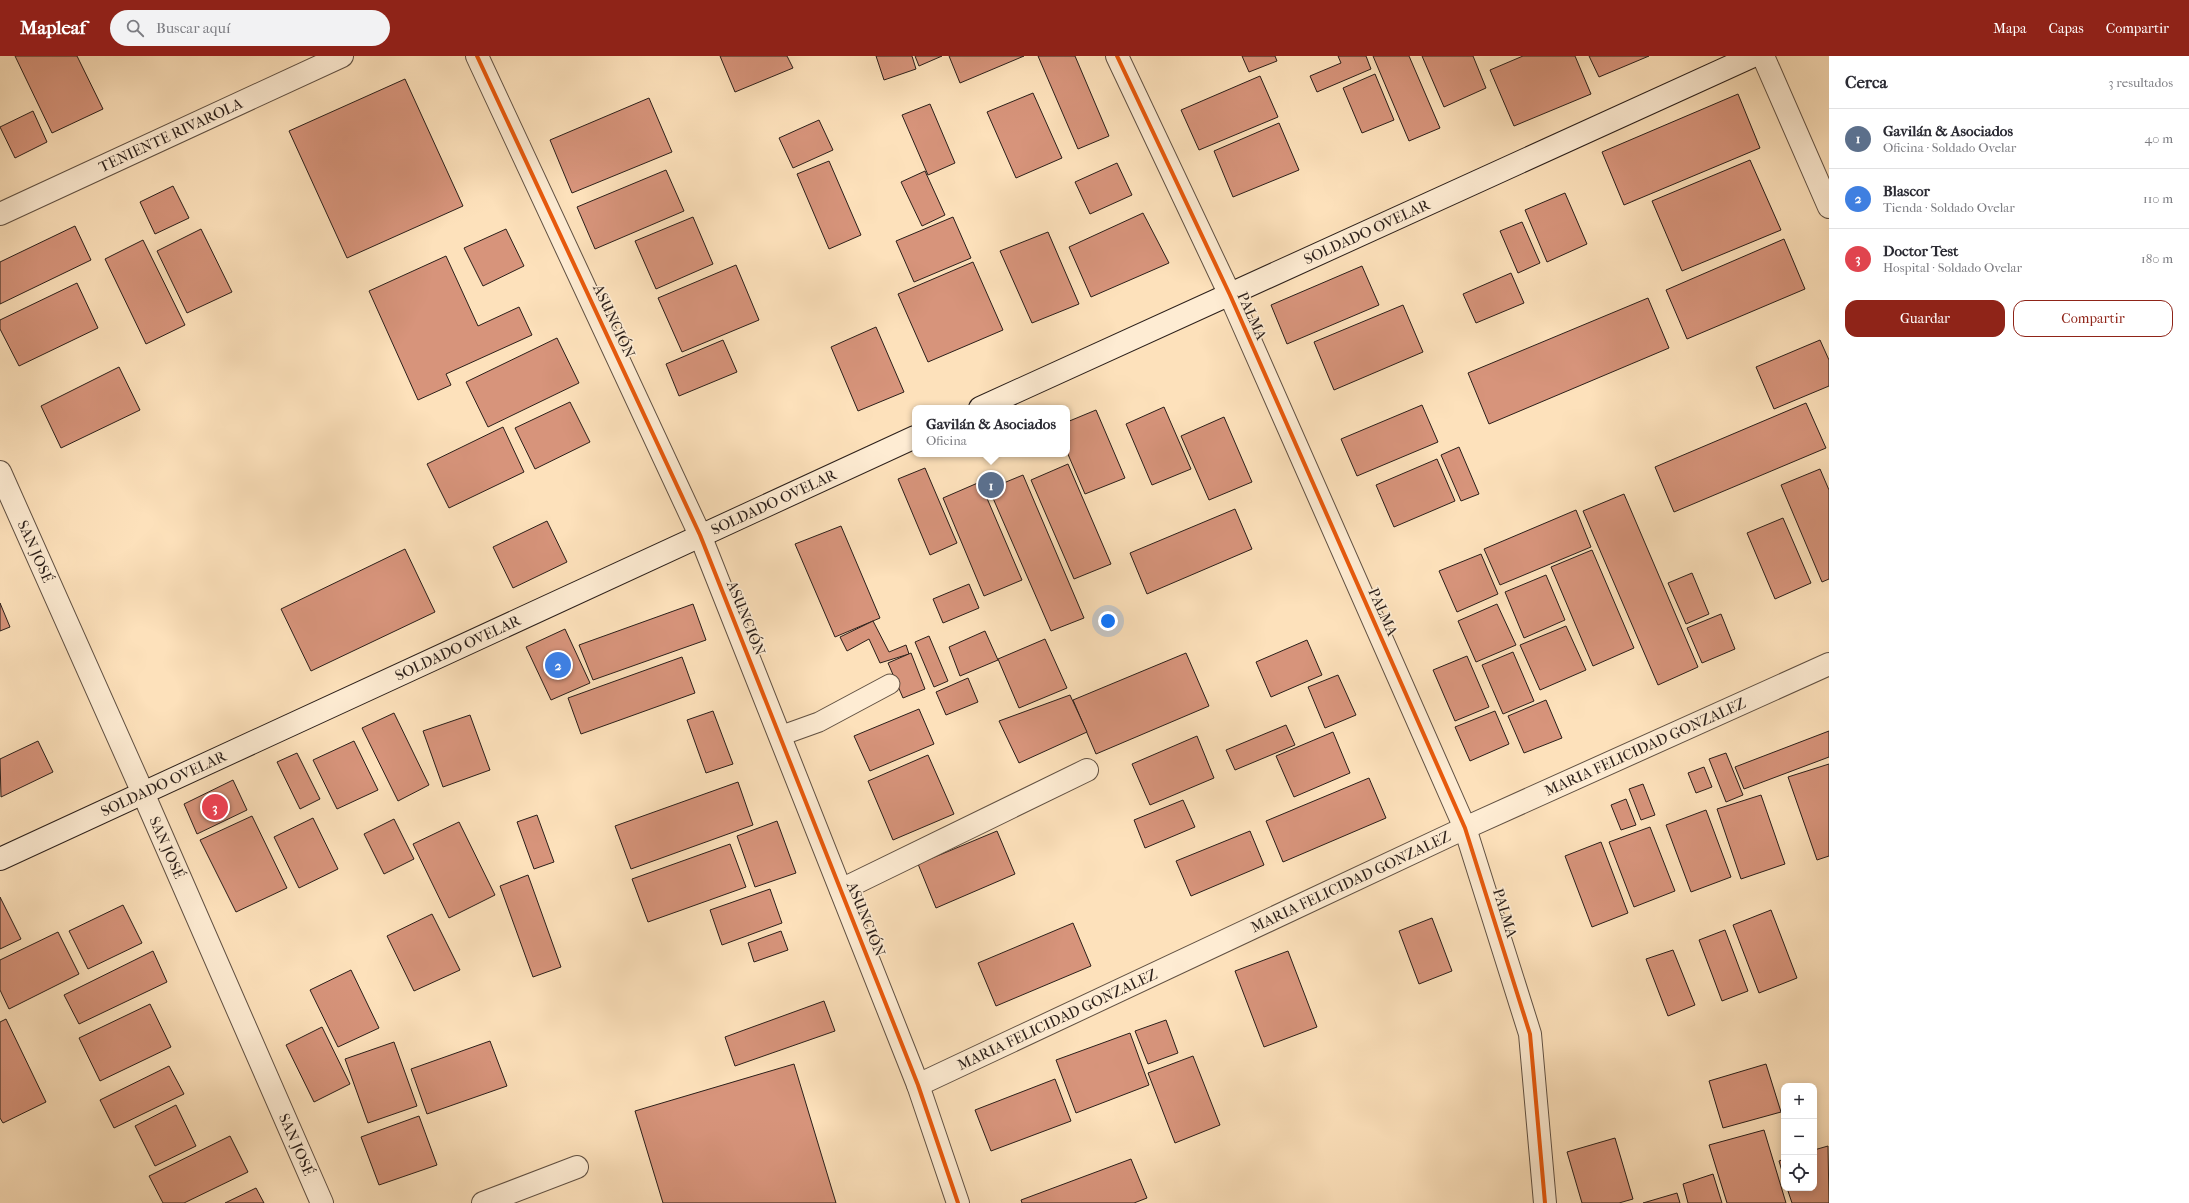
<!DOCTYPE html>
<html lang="es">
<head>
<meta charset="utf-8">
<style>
  :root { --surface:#fff; --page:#f2f2f3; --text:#2b2b33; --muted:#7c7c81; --line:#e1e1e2; --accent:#8f2418 }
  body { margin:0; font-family:"IM FELL French Canon",serif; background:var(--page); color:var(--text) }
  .controls { position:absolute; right:12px; bottom:12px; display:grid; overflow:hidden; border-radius:8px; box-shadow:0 2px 10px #0003 }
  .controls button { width:36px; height:36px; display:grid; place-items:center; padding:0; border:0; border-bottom:1px solid var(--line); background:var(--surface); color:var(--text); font:20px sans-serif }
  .you { position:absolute; left:1108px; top:565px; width:14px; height:14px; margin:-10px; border:3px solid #fff; border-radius:50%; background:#1a73e8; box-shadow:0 0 0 6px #1a73e833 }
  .badge { display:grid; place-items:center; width:26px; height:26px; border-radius:50%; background:var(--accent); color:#fff; font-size:13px; font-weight:700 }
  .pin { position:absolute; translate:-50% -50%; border:2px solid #fff; box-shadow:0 1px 4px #0006 }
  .popup { position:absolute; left:912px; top:349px; width:158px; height:52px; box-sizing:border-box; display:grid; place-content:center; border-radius:8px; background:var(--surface); filter:drop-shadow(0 1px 3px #0005); font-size:13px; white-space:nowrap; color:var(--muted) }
  .popup b { font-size:15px; color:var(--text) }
  .popup::after { content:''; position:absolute; left:50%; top:100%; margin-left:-8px; border:8px solid transparent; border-top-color:var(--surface) }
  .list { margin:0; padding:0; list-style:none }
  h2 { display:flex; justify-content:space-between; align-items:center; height:52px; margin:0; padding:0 16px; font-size:17px }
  h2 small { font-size:13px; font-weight:400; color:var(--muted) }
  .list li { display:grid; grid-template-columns:26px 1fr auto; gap:12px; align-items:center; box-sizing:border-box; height:60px; padding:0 16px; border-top:1px solid var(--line) }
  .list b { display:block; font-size:15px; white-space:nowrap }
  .list p { margin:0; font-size:13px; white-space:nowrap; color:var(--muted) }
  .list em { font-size:13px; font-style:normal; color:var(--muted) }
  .actions { display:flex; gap:8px; padding:12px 16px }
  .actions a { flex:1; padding:9px 0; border:1px solid var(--accent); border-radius:12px; text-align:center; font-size:14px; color:var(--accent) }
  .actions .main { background:var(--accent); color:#fff }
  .icon { flex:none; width:22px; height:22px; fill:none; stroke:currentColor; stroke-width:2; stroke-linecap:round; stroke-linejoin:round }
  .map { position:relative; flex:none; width:1829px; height:1147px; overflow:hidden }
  header { display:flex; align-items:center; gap:24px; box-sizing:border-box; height:56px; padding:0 20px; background:var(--accent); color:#fff }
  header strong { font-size:19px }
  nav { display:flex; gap:22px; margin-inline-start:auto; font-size:14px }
  .search { width:280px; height:36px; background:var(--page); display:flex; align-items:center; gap:10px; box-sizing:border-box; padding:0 14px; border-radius:22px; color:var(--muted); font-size:15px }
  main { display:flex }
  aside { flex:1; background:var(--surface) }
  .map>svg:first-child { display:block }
</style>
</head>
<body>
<header>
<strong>Mapleaf</strong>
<div class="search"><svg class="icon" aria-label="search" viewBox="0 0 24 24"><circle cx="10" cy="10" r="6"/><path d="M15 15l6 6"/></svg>Buscar aquí</div>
<nav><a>Mapa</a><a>Capas</a><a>Compartir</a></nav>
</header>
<main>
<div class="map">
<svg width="1829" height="1147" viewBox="0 0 1829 1147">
  <rect width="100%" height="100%" fill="#fde1bb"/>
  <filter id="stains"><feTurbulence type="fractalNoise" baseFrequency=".005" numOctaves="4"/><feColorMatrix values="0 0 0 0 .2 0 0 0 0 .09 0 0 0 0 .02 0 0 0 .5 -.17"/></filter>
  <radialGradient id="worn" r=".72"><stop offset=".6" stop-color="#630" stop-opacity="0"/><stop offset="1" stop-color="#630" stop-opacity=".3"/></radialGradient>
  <g fill="#d7947b" stroke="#2b1f1a">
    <polygon points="15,0 77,0 103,53 52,77"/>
    <polygon points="720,0 787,0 793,12 735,36"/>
    <polygon points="876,0 912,0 916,13 884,24"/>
    <polygon points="915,0 942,0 919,10"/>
    <polygon points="949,0 1024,0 960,27"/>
    <polygon points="1038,0 1075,0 1109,80 1078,93"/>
    <polygon points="1242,0 1275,0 1277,5 1249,16"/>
    <polygon points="1338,0 1366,0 1371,13 1317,36 1310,20 1341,7"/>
    <polygon points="1373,0 1409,0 1440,72 1409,85"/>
    <polygon points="1422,0 1473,0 1486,32 1444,51"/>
    <polygon points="1523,0 1575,0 1591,38 1514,70 1490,14"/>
    <polygon points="1589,0 1649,0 1599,21"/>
    <polygon points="1375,18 1394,64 1362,77 1343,32"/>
    <polygon points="1260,20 1278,61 1199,94 1181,54"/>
    <polygon points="405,23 463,150 347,202 289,75"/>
    <polygon points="1033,37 1062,102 1016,122 987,56"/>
    <polygon points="1738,38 1760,92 1624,149 1602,96"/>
    <polygon points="649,42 672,96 572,137 550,84"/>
    <polygon points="930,48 955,107 928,119 902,59"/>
    <polygon points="33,55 47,86 15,102 0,71"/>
    <polygon points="819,64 833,94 793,112 779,82"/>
    <polygon points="1279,67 1299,114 1233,141 1214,95"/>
    <polygon points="1750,104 1781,174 1682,215 1652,145"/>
    <polygon points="829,105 861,179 829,193 797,118"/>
    <polygon points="1117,107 1132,139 1090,158 1075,126"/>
    <polygon points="666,114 684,155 595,193 577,151"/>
    <polygon points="925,115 945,159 922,170 901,126"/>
    <polygon points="173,130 189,162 155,178 140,146"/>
    <polygon points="1565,137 1587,188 1547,206 1525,154"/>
    <polygon points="1143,157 1169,207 1091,241 1069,191"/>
    <polygon points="693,161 713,208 656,233 635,185"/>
    <polygon points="953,161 971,202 914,226 896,185"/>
    <polygon points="1522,166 1540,207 1518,217 1500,175"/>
    <polygon points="75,170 91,204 0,248 0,206"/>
    <polygon points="201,173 232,236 187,257 157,195"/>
    <polygon points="506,173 524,210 483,230 464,192"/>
    <polygon points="1048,176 1079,248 1032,267 1000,195"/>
    <polygon points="1784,183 1805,233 1687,283 1666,234"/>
    <polygon points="143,184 185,269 146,288 105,203"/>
    <polygon points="446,200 478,270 519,251 532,279 446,318 451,329 418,344 369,235"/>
    <polygon points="973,206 1003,274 928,306 898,238"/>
    <polygon points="736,209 759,264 682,296 658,242"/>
    <polygon points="1362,210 1379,249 1287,288 1271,249"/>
    <polygon points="1511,217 1524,247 1476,267 1463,238"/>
    <polygon points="77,227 98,272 19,310 0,273 0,264"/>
    <polygon points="1648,242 1669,292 1489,368 1468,317"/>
    <polygon points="1403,249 1423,296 1334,334 1314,286"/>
    <polygon points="876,271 904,336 858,355 831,291"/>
    <polygon points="557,282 579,327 488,371 466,326"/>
    <polygon points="723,284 737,316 679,340 666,308"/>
    <polygon points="1820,284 1829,304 1829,330 1774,353 1756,311"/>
    <polygon points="119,311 140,354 61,392 41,350"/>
    <polygon points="570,346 590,386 535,413 515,372"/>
    <polygon points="1806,347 1826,392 1674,456 1655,411"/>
    <polygon points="1422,349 1438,386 1357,420 1341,383"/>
    <polygon points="1164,351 1191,413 1152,429 1126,368"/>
    <polygon points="1096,354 1125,422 1085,438 1067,396 1067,366"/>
    <polygon points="1224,361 1252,426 1209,444 1181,380"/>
    <polygon points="503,371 524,416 449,452 427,408"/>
    <polygon points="1459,391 1479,438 1461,445 1441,399"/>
    <polygon points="1437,403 1455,445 1394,471 1376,429"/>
    <polygon points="1068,408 1111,508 1074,523 1031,424"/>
    <polygon points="925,412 957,487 930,499 898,423"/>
    <polygon points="1820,413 1829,434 1829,523 1822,526 1781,429"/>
    <polygon points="1023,419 1084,562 1051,575 989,433"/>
    <polygon points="980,426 1022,524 984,540 943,442"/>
    <polygon points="1624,438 1698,611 1658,629 1583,455"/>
    <polygon points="1235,453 1252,493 1147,538 1130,497"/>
    <polygon points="1576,454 1591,491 1500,529 1484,493"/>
    <polygon points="1783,462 1811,527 1775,543 1747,477"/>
    <polygon points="547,465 567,506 513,532 493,491"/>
    <polygon points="841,470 880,562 835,581 795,488"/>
    <polygon points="405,493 435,556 311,615 281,553"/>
    <polygon points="1592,494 1634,592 1593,610 1551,511"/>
    <polygon points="1481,498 1498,538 1457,556 1439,515"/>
    <polygon points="1692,517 1709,558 1686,568 1668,527"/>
    <polygon points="1546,519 1565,564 1524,582 1505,536"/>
    <polygon points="969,528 979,552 943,567 933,543"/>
    <polygon points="0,547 10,571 0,575"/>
    <polygon points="693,548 706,584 593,624 579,589"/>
    <polygon points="1497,548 1516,589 1476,606 1458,565"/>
    <polygon points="1721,558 1735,593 1702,607 1687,572"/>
    <polygon points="873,565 889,596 906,589 909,598 880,607 869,583 847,595 840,581"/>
    <polygon points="1566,570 1586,614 1540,634 1520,589"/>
    <polygon points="565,573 590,627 551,644 526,591"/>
    <polygon points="985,575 998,604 960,620 949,591"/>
    <polygon points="929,580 948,625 934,631 915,586"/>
    <polygon points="1045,583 1067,632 1019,652 998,603"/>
    <polygon points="1307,584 1322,619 1271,641 1256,606"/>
    <polygon points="1513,596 1534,645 1503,658 1482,609"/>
    <polygon points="911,597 925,633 903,642 888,607"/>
    <polygon points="1186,597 1209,650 1096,698 1073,644"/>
    <polygon points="1467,600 1489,651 1455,665 1433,614"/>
    <polygon points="682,601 695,637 581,678 568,642"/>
    <polygon points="1338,619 1356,659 1325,672 1308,631"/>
    <polygon points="968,622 978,646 946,659 936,636"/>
    <polygon points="1070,639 1087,676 1019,707 999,665"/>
    <polygon points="1546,644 1562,682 1524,697 1508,660"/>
    <polygon points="919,653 934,688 870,715 854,680"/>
    <polygon points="713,655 733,708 706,717 687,664"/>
    <polygon points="1495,655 1509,688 1470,705 1455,671"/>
    <polygon points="394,657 429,729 398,745 362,672"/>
    <polygon points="470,659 490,714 443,731 423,675"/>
    <polygon points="1286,669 1295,689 1235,714 1226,694"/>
    <polygon points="1829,675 1829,701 1744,733 1735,711"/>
    <polygon points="1333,676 1350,717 1294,741 1276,700"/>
    <polygon points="1197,680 1214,722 1150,749 1132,708"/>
    <polygon points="38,685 53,716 1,741 0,703"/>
    <polygon points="354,685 378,734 337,753 313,704"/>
    <polygon points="297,697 320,743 300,753 277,706"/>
    <polygon points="1726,697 1743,739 1726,746 1709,703"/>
    <polygon points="928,699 954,758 893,784 868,725"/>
    <polygon points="1829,708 1829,800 1817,804 1788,721"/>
    <polygon points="1704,711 1712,731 1696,737 1688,717"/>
    <polygon points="1369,722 1386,762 1283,806 1266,765"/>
    <polygon points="233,724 247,754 197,778 184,748"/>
    <polygon points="738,726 753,769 631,813 615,770"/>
    <polygon points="1643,728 1655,759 1641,764 1629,733"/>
    <polygon points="1761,739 1785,808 1741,823 1717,753"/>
    <polygon points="1626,743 1636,769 1621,774 1611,749"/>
    <polygon points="1183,744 1195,771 1145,792 1134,764"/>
    <polygon points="1706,754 1731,821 1691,836 1666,769"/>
    <polygon points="537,759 554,806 534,813 517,766"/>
    <polygon points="252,760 287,832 236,856 200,784"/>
    <polygon points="313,762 338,813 299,832 274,781"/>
    <polygon points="394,763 414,803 384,818 364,778"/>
    <polygon points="777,765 796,817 755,831 737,780"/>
    <polygon points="459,766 495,839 449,862 413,788"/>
    <polygon points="1650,771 1675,835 1634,851 1609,786"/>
    <polygon points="997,775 1015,818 936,852 918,808"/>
    <polygon points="1250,775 1264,809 1191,840 1176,805"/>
    <polygon points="1601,786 1628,857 1592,871 1565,800"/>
    <polygon points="730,788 746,831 648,866 632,823"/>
    <polygon points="528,819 561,911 533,921 500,830"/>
    <polygon points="770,833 782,867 722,889 710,854"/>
    <polygon points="0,841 21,883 0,893"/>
    <polygon points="123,849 142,887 88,913 69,875"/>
    <polygon points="1771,854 1797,922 1759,937 1733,869"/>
    <polygon points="432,858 460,914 414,935 387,880"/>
    <polygon points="1432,862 1452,915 1419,928 1399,875"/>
    <polygon points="1073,867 1091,910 996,950 978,907"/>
    <polygon points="1725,874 1748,935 1722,945 1699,884"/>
    <polygon points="781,875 788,894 754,906 748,887"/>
    <polygon points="58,876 79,918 9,953 0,934 0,904"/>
    <polygon points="1673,894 1695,949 1668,960 1646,903"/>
    <polygon points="153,895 167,926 79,968 64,939"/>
    <polygon points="1288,895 1317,971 1264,991 1235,915"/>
    <polygon points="351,914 379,972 338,991 310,934"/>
    <polygon points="824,945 835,975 735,1010 725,981"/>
    <polygon points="150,948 171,991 100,1025 79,982"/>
    <polygon points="6,963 46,1046 3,1067 0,1062 0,966"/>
    <polygon points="1166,964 1178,997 1148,1008 1135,975"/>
    <polygon points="322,971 350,1028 314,1046 286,989"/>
    <polygon points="1130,977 1149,1029 1076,1057 1056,1004"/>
    <polygon points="490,985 507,1030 427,1058 411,1013"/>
    <polygon points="394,986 417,1050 368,1067 345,1003"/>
    <polygon points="1193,1000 1220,1069 1175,1087 1148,1017"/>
    <polygon points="794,1008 836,1147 663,1147 635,1055"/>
    <polygon points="1766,1008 1781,1056 1723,1072 1709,1025"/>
    <polygon points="169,1010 184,1038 114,1072 100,1044"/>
    <polygon points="1055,1023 1071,1065 991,1095 975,1054"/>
    <polygon points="176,1049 196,1090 155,1110 135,1070"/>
    <polygon points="419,1060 437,1109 379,1129 361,1081"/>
    <polygon points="1764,1074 1786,1147 1727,1147 1709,1089"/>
    <polygon points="230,1080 248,1116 184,1147 163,1147 149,1120"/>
    <polygon points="1615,1082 1633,1143 1619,1147 1582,1147 1567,1096"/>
    <polygon points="1828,1090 1829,1147 1792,1147 1787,1132 1814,1132 1814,1094"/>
    <polygon points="1131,1103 1147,1142 1134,1147 1022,1147 1021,1144"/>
    <polygon points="1784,1103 1784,1122 1779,1105"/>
    <polygon points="1713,1118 1722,1147 1688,1147 1683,1128"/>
    <polygon points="256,1132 264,1147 225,1147"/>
    <polygon points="1677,1137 1680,1147 1643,1147"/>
  </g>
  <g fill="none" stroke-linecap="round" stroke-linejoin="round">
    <g stroke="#605042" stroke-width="21">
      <polyline id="lane" points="780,680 819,666 890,628"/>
    </g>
    <g stroke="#605042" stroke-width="24">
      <g id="street">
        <polyline points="477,0 700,479 918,1029 958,1147"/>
        <polyline points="1117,0 1230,239 1465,772 1530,978 1545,1147"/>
        <polyline points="1763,0 1829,151"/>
        <path id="s1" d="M0 158 342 0"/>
        <path id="s2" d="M0 416 143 737 322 1147"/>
        <polyline points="841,834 1087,714"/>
        <path id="s3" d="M918 1029 1465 772 1829 608"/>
        <polyline points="483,1147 577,1111"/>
      </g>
    </g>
    <g stroke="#2b1f1a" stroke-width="24">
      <g id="secondary">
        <path id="s4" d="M980 352 1753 0"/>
        <path id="s5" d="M0 803 915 381"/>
      </g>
    </g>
    <use href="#lane" stroke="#feecd3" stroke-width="19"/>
    <use href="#street" stroke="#feecd3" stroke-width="22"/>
    <use href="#secondary" stroke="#feecd3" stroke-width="22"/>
    <g stroke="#feecd3" stroke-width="6">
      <g id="cycleway">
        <polyline points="477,0 700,479 918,1029 958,1147"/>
        <polyline points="1117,0 1230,239 1465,772 1530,978 1545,1147"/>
      </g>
    </g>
    <use href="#cycleway" stroke="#e8590c" stroke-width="4"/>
  </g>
  <g text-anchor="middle" stroke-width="3.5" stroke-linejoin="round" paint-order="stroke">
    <g font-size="15" fill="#2b1f1a" stroke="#feecd3">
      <text dy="5" stroke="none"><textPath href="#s1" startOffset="188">TENIENTE RIVAROLA</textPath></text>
      <text dy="5" stroke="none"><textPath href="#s4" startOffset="425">SOLDADO OVELAR</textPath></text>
      <text transform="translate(1252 260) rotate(66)" y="5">PALMA</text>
      <text transform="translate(614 265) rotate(65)" y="5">ASUNCIÓN</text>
      <text dy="5" stroke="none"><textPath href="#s5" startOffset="852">SOLDADO OVELAR</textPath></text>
      <text dy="5" stroke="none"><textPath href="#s2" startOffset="87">SAN JOSÉ</textPath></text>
      <text transform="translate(1383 556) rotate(66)" y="5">PALMA</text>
      <text transform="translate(746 562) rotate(68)" y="5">ASUNCIÓN</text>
      <text dy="5" stroke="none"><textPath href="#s5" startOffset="504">SOLDADO OVELAR</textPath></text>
      <text dy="5" stroke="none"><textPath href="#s3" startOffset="802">MARIA FELICIDAD GONZALEZ</textPath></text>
      <text dy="5" stroke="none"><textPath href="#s5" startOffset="180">SOLDADO OVELAR</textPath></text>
      <text dy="5" stroke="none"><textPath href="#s2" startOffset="411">SAN JOSÉ</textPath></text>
      <text dy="5" stroke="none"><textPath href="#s3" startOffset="478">MARIA FELICIDAD GONZALEZ</textPath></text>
      <text transform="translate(1505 857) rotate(73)" y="5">PALMA</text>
      <text transform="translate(866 863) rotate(68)" y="5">ASUNCIÓN</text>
      <text dy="5" stroke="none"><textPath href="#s3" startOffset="154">MARIA FELICIDAD GONZALEZ</textPath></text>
      <text dy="5" stroke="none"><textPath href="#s2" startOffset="735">SAN JOSÉ</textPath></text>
    </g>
  </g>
  <rect width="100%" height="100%" filter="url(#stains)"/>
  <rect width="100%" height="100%" fill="url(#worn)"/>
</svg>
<div class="controls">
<button>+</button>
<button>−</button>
<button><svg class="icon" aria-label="locate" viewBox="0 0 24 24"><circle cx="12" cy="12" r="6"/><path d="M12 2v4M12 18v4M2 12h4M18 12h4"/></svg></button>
</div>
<div class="you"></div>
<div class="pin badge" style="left:991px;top:429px;background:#5c6f8a">1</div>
<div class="popup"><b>Gavilán &amp; Asociados</b>Oficina</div>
<div class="pin badge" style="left:558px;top:609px;background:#3f7fe0">2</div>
<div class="pin badge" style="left:215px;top:751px;background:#e0444e">3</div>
</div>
<aside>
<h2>Cerca<small>3 resultados</small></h2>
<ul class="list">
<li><span class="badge" style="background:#5c6f8a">1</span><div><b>Gavilán &amp; Asociados</b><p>Oficina · Soldado Ovelar</p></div><em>40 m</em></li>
<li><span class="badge" style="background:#3f7fe0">2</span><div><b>Blascor</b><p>Tienda · Soldado Ovelar</p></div><em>110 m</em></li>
<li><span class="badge" style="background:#e0444e">3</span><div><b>Doctor Test</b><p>Hospital · Soldado Ovelar</p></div><em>180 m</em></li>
</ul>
<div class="actions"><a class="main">Guardar</a><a>Compartir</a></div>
</aside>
</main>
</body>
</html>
